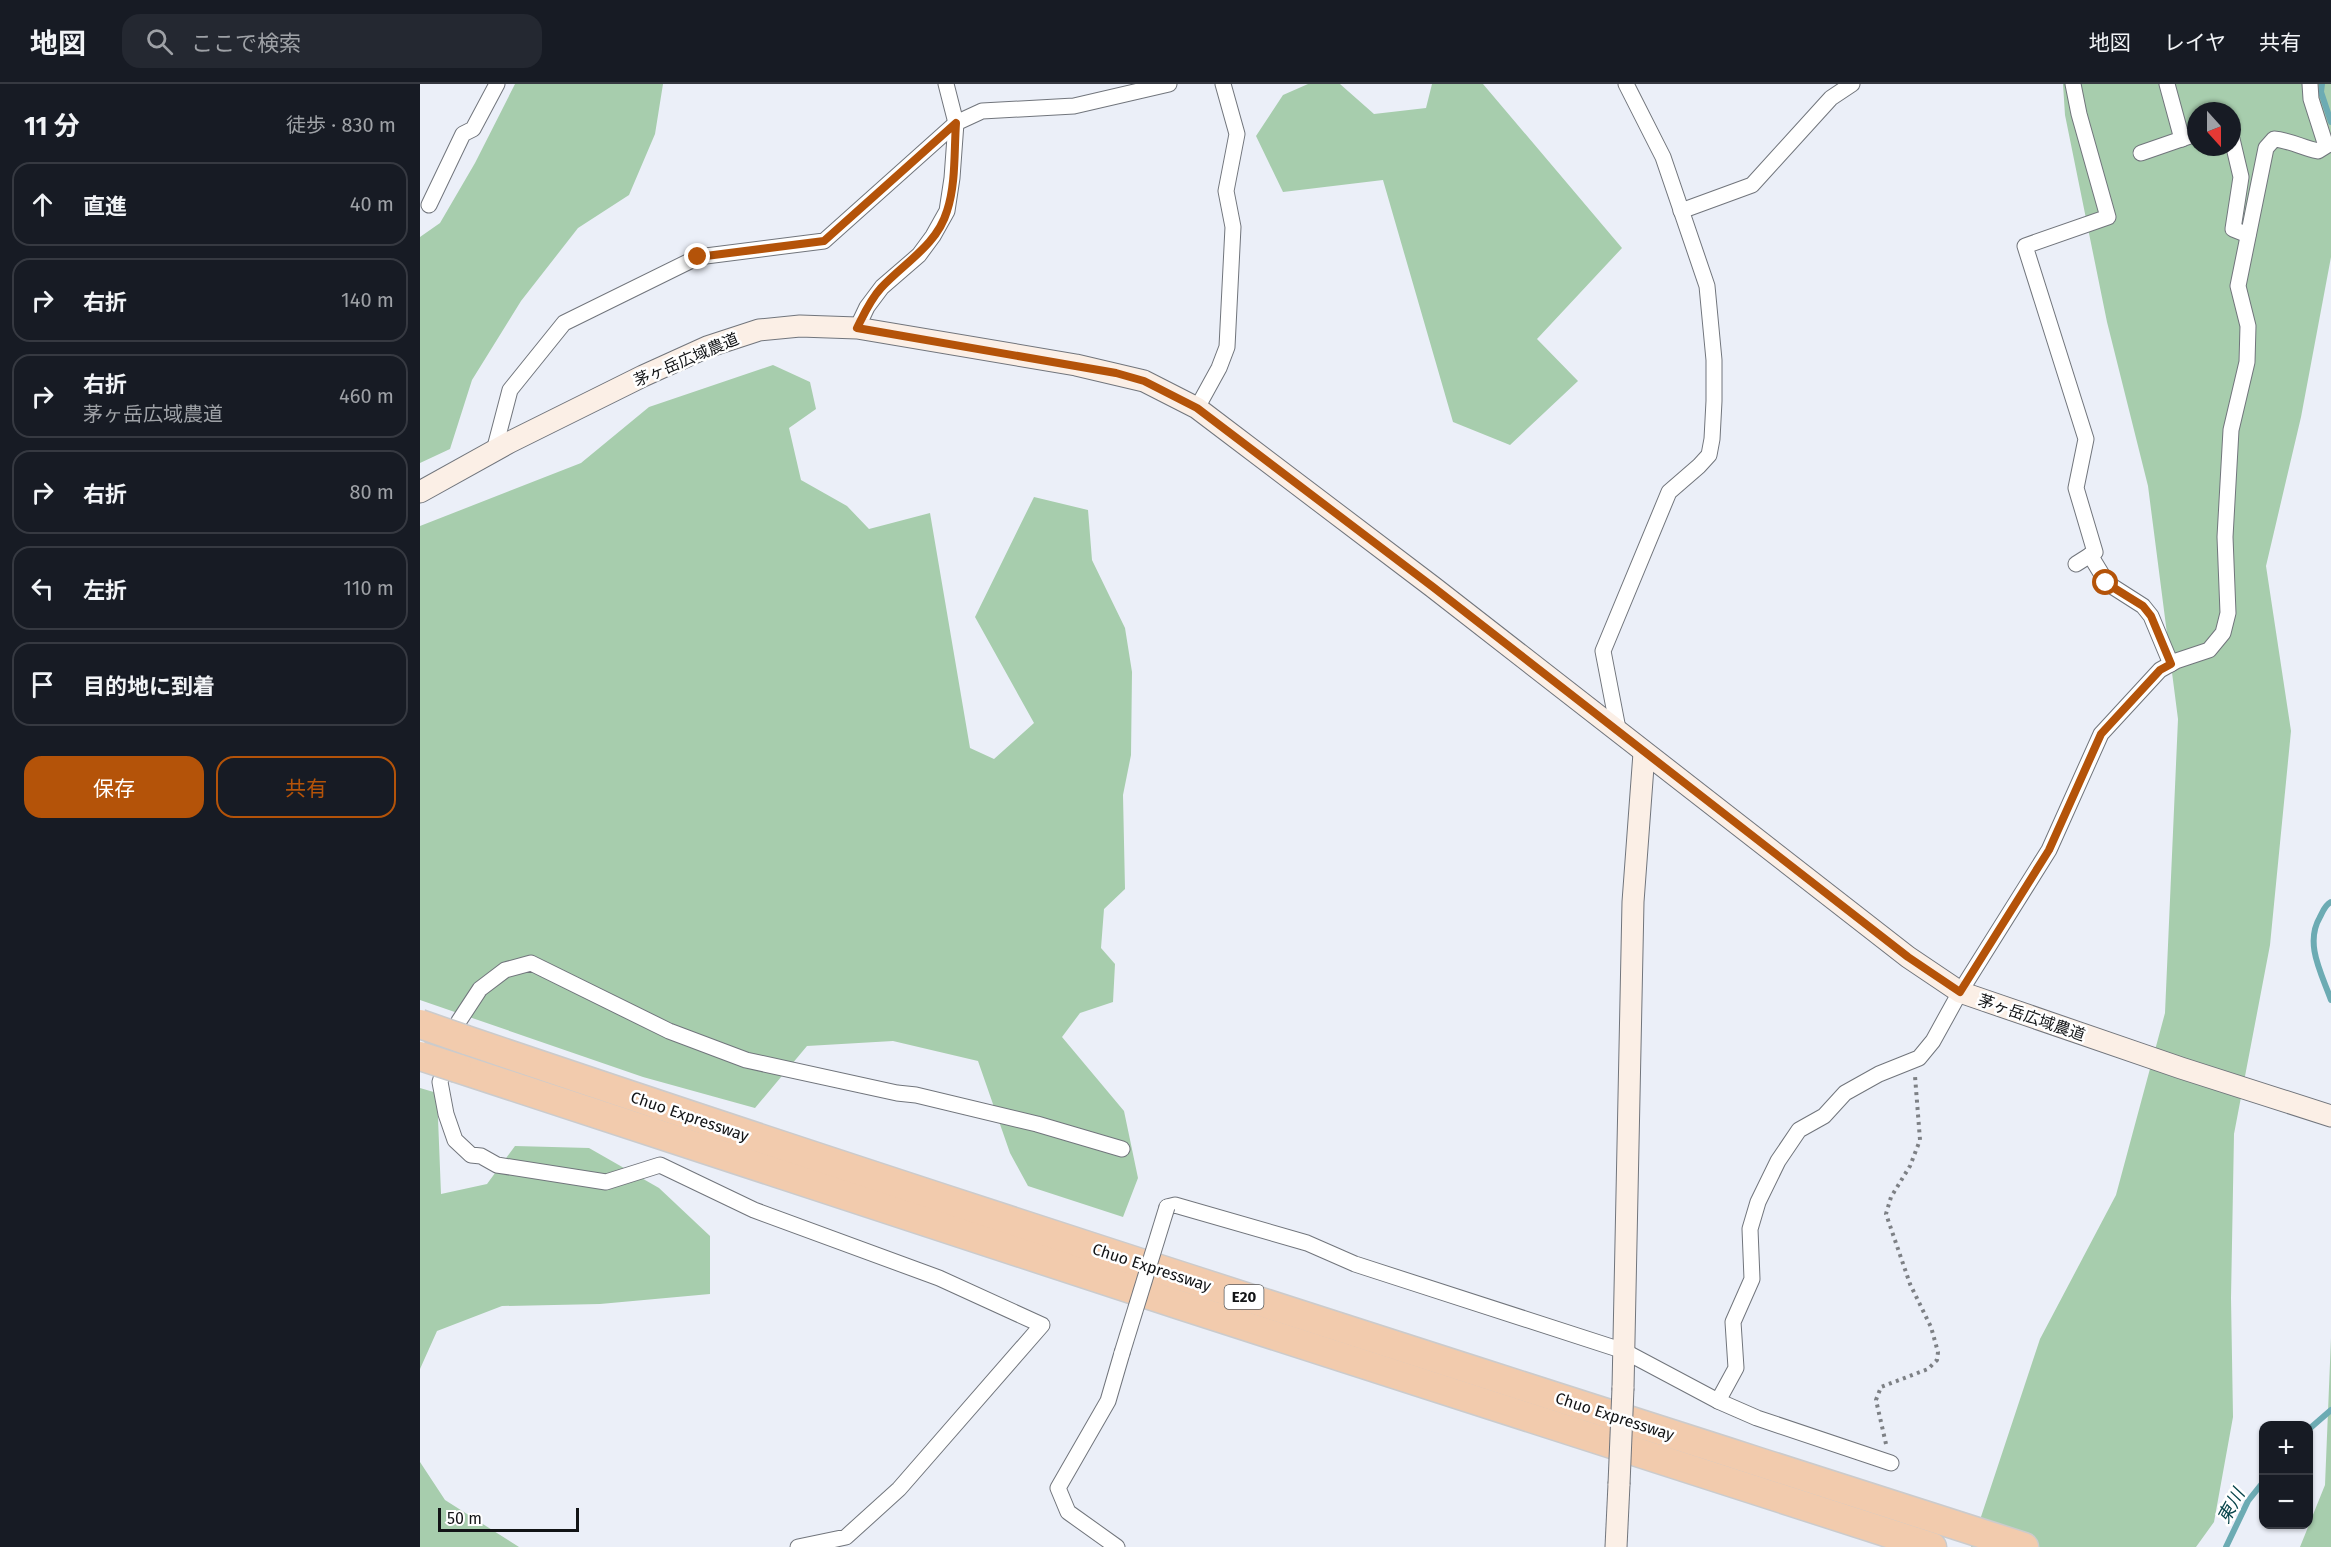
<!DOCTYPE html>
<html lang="ja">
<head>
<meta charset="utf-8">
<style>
  :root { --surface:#171b24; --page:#242831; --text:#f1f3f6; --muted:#9ea1a6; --line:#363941; --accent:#b45309 }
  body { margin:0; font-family:"Fira Sans","Noto Sans JP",sans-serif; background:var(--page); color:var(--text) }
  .controls { position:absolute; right:18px; bottom:18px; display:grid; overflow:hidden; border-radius:12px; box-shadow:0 2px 4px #0004 }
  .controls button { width:54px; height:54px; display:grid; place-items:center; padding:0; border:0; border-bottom:2px solid var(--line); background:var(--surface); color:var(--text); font:30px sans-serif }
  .compass { position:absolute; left:1767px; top:18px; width:54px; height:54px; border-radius:50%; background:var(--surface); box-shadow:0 2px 4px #0004; rotate:159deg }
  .scale { position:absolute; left:18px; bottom:15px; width:141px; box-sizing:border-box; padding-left:6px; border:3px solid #121416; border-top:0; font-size:16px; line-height:21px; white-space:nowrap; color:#121416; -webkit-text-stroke:4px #fff; paint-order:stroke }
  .stop { position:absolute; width:18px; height:18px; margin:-14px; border:4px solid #b45309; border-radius:50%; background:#fff }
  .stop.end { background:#b45309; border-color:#fff; box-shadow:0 2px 6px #0008 }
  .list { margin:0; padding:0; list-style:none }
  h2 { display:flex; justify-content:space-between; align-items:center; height:78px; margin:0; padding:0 24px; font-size:26px }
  h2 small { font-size:20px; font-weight:400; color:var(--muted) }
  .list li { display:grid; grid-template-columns:39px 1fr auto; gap:18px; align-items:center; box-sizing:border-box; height:84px; margin:0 12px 12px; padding:0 12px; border:2px solid var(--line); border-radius:18px }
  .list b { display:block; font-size:22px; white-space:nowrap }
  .list p { margin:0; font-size:20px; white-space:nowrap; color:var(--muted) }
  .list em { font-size:20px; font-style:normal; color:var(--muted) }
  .actions { display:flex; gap:12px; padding:18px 24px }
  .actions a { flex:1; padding:14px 0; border:2px solid var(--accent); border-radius:18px; text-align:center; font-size:21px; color:var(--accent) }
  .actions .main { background:var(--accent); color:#fff }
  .icon { flex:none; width:33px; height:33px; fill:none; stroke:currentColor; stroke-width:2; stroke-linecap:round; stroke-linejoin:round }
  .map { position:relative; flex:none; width:1911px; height:1463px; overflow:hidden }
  header { display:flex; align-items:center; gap:36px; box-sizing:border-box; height:84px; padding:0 30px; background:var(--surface); border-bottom:2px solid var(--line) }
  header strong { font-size:28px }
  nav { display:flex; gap:33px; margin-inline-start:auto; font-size:21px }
  .search { width:420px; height:54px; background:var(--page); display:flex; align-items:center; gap:15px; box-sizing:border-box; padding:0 21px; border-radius:18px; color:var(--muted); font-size:22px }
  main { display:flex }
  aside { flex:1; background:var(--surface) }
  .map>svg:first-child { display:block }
</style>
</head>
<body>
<header>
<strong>地図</strong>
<div class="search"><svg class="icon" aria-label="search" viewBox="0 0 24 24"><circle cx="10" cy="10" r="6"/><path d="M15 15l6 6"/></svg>ここで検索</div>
<nav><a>地図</a><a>レイヤ</a><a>共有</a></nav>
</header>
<main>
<aside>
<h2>11 分<small>徒歩 · 830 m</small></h2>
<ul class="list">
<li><svg class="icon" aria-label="ahead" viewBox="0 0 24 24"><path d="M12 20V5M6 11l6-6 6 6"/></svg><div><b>直進</b></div><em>40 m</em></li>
<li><svg class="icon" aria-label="right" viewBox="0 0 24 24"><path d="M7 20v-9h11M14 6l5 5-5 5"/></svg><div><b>右折</b></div><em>140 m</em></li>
<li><svg class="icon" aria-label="right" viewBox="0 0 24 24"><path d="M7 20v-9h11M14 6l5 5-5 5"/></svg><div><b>右折</b><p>茅ヶ岳広域農道</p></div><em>460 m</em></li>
<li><svg class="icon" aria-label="right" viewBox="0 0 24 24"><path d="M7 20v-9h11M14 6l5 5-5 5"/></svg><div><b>右折</b></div><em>80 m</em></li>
<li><svg class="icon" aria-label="left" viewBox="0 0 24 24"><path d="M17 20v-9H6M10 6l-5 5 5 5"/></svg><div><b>左折</b></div><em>110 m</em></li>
<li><svg class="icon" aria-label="arrive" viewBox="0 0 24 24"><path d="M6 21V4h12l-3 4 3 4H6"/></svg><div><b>目的地に到着</b></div></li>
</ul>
<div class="actions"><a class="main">保存</a><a>共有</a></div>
</aside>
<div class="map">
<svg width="1911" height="1463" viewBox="0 0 1911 1463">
  <rect width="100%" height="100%" fill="#ebeff8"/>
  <g fill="#a7cdad" fill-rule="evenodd">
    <polygon points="95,0 243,0 235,50 209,111 158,144 101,217 52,296 30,365 0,379 0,153 20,139 55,79"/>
    <polygon points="888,0 920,0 954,30 1006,24 1012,0 1063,0 1202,164 1117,255 1158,297 1090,361 1033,338 963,96 863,108 836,52 863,11"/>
    <path d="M1643 0H1911V173L1881 333 1846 482 1871 647 1850 861 1814 1050 1811 1214 1813 1333 1794 1438 1776 1463H1551L1620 1255 1696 1111 1745 929 1758 635 1728 402 1687 238 1645 31ZM1776 27H1812V63H1776Z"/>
    <polygon points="353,281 390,298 396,325 369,344 381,396 427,422 449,445 510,429 550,664 574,675 614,639 555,533 614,413 668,426 672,476 705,544 712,588 711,671 703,711 705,805 684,825 681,864 695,880 693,918 660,929 642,953 704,1027 718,1094 703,1133 608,1102 590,1069 558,977 473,957 387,962 335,1024 223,993 0,916 0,442 161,379 229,323"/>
    <polygon points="0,1004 17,1009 21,1110 67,1100 95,1062 169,1064 239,1104 290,1152 290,1210 180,1220 82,1222 17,1247 0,1285"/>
    <polygon points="1911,1254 1911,1463 1880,1463 1905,1401"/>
    <polygon points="0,1378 25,1416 99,1463 0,1463"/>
  </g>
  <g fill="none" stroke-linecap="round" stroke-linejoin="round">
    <g stroke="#6cabb3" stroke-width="6">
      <polyline points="1902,0 1901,8 1911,38"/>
      <path d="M1911 818C1905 821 1903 827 1900 833 1884 860 1902 890 1911 916"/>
      <polyline points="1888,1346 1911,1326"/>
      <polyline points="1806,1463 1828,1417 1844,1397"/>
    </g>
    <g stroke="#71757c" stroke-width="17">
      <g id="street">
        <polyline points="1653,0 1659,30 1688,133 1605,162 1666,355 1656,404 1675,468 1656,480"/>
        <polyline points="1747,0 1762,55"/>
        <polyline points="1812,55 1821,93 1813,145 1828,151"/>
        <polyline points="1721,69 1776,50"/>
        <polyline points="9,121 43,50 53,45 77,0"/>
        <polyline points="1261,127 1332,101 1411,14 1432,0"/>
        <polyline points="437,244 447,223 462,203 499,171 513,152 527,127 532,94 536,39 526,0"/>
        <polyline points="777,324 799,284 807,263 813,143 806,107 817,50 803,0"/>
        <polyline points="74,367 90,306 144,239 278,173 404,157 536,39 562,27 654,22 749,0"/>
        <polyline points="1670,471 1687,499 1723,522 1731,532 1751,580"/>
        <polyline points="1199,650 1183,567 1249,408 1279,382 1289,371 1292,355 1294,317 1294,276 1287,202 1243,73 1206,0"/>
        <polyline points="747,1123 755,1121 887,1159 935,1180 1204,1267 1298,1317 1337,1334 1471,1379"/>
        <path d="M1298 1317 1316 1284 1313 1238 1332 1195 1330 1145 1338 1118 1358 1077 1379 1046 1404 1032 1425 1009 1459 990 1499 974 1513 957 1540 908 1629 766 1681 650 1740 586 1756 577 1789 566 1803 549 1808 529 1805 453 1811 346 1827 278 1828 242 1818 202 1846 64 1854 55C1869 56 1883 64 1898 67L1906 62 1891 15 1890 0"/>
        <polyline points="378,1463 426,1453 479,1405 622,1241 519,1194 334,1126 240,1081 186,1098 77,1081 61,1072 51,1071 35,1056 26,1030 20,998 39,937 60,905 85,886 111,879 249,947 326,976 477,1009 496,1011 617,1040 702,1065"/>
        <polyline points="697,1463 648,1428 638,1404 688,1317 702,1269"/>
      </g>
    </g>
    <g stroke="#71757c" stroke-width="23">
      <g id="secondary">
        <polyline points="0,408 90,358 223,292 287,263 339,246 380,242 437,244 656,281 724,297 777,324 1013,503 1488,873 1540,908 1761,984 1911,1032"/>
        <polyline points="1203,1304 1213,818 1224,669"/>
        <polyline points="1196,1463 1199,1400"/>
      </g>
    </g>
    <g stroke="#cbcbcc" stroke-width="31">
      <g id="highway">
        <path d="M46 956C563 1131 1084 1296 1604 1463"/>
        <polyline points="37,984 760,1221 1512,1463"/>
      </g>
    </g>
    <polyline stroke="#7d8085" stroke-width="4" stroke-dasharray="3 4.5" stroke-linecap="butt" points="1466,1360 1456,1316 1461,1303 1508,1285 1517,1276 1518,1268 1511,1243 1490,1200 1466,1130 1471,1113 1490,1082 1500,1056 1495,992"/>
    <use href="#street" stroke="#fff" stroke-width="15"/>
    <use href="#secondary" stroke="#fbefe6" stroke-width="21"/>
    <use href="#highway" stroke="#f2cbad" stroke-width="28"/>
    <g stroke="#71757c" stroke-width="17" stroke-linecap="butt">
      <polyline id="street-bridge" points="702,1269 747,1123"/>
    </g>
    <g stroke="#71757c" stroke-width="23" stroke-linecap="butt">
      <polyline id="secondary-bridge" points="1199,1400 1203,1304"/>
    </g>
    <g stroke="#cbcbcc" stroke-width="31" stroke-linecap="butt">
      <g id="highway-bridge">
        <polyline points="0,940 46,956"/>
        <polyline points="0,972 37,984"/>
      </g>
    </g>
    <use href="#street-bridge" stroke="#fff" stroke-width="15"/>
    <use href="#secondary-bridge" stroke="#fbefe6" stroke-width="21"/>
    <use href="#highway-bridge" stroke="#f2cbad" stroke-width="28"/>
  </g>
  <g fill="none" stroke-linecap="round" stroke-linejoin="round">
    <path stroke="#b45309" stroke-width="8" d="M278 173 404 157 536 39C534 67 536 100 527 127 517 161 484 179 461 204 450 216 444 230 437 244L696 289 724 297 777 324 1013 503 1488 873 1540 908 1629 766 1681 650 1740 586 1751 580 1731 532 1723 522 1686 499"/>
  </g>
  <g text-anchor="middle" stroke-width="5" stroke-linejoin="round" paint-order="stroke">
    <rect fill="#fff" stroke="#595a5c" stroke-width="1.5" x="804.5" y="1201" width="39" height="24" rx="4.5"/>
    <g font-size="15" font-weight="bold" fill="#121416">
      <text x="824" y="1218">E20</text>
    </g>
    <g font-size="16" fill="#121416" stroke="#fff">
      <text transform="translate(266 275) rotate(-23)" y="6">茅ヶ岳広域農道</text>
      <text transform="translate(1612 933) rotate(19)" y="6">茅ヶ岳広域農道</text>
      <text transform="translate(270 1032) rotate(19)" y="6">Chuo Expressway</text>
      <text transform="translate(732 1183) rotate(18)" y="6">Chuo Expressway</text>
      <text transform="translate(1195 1332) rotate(18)" y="6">Chuo Expressway</text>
    </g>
    <g font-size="18" font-style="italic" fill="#08454b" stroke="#fff">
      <text transform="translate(1811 1422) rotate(-61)" y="6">東川</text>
    </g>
  </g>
</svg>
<div class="controls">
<button>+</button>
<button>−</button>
</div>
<svg class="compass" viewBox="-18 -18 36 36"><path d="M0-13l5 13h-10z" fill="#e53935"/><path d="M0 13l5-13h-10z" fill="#9ea1a6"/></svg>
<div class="scale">50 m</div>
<div class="stop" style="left:1686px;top:499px"></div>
<div class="stop end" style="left:278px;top:173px"></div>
</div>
</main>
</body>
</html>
